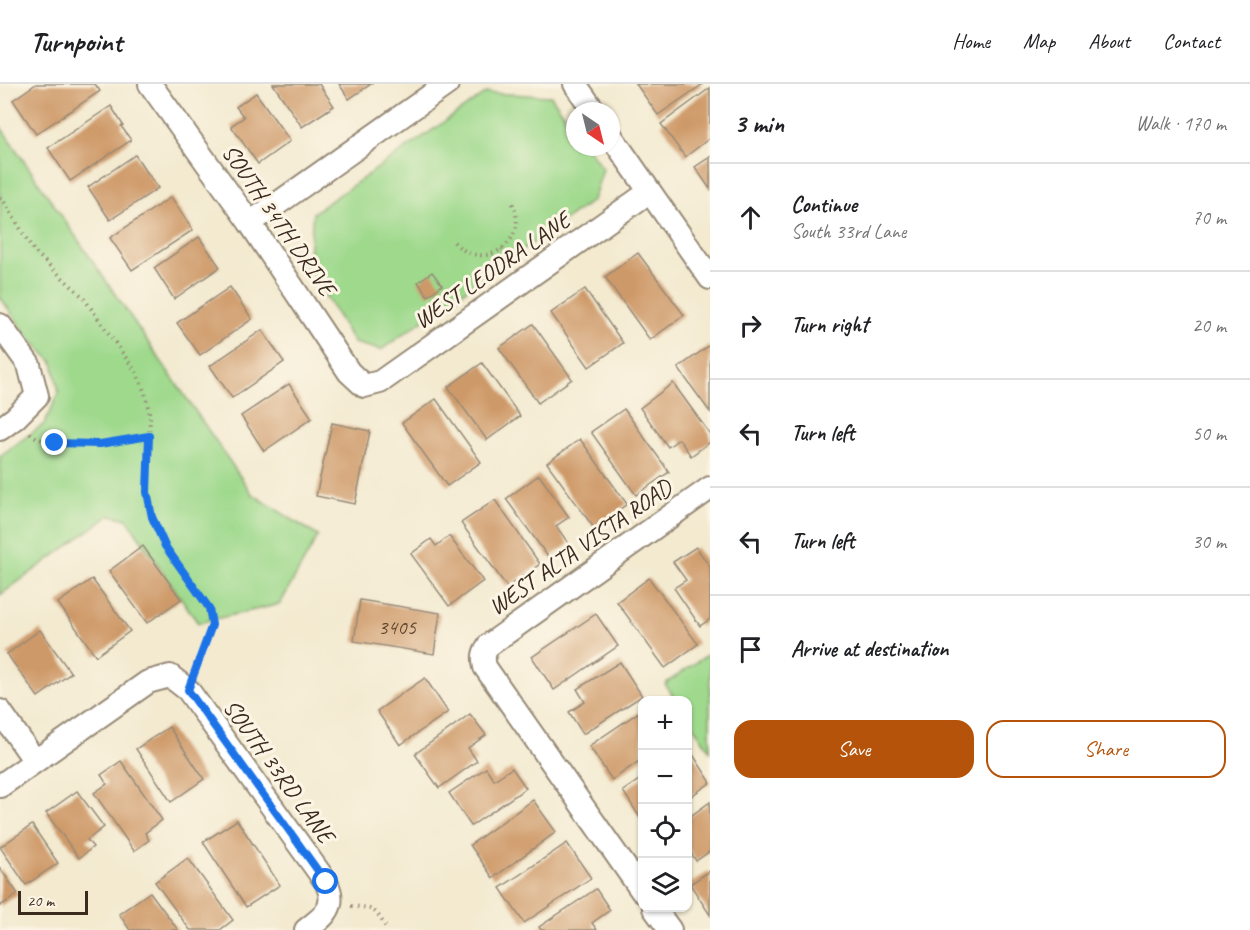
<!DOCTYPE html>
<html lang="en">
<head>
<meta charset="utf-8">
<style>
  :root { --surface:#fff; --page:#f6f6f6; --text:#202124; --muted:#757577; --line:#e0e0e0; --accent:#b45309 }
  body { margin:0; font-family:Caveat,sans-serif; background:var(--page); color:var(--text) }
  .controls { position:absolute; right:18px; bottom:18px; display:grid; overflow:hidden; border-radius:12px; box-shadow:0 2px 4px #0004 }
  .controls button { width:54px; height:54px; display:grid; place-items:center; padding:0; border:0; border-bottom:2px solid var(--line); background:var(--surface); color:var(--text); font:30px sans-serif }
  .compass { position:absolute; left:566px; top:18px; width:54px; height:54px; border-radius:50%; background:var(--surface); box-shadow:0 2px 4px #0004; rotate:145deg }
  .scale { position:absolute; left:18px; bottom:15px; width:70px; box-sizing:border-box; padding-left:6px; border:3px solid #3b2a1e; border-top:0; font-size:16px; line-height:21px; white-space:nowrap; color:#3b2a1e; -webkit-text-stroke:4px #fcf5e5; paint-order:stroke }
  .stop { position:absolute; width:18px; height:18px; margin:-14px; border:4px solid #1a73e8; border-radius:50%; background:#fff }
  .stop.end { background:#1a73e8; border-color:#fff; box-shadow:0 2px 6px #0008 }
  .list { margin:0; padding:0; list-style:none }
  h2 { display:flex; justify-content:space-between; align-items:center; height:78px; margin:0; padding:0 24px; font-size:26px }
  h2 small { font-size:20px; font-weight:400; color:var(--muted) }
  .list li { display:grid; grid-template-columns:39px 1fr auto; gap:18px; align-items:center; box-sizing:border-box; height:108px; padding:0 24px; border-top:2px solid var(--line) }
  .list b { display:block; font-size:22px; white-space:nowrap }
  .list p { margin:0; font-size:20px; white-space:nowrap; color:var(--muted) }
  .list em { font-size:20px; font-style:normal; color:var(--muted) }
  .actions { display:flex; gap:12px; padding:18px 24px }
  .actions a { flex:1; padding:14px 0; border:2px solid var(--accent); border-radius:18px; text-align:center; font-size:21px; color:var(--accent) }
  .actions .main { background:var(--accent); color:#fff }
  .icon { flex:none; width:33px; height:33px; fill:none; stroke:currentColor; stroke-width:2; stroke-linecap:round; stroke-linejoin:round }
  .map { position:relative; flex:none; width:710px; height:846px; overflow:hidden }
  header { display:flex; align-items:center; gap:36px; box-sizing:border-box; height:84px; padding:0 30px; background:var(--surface); border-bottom:2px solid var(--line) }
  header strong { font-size:28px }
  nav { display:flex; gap:33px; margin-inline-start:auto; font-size:21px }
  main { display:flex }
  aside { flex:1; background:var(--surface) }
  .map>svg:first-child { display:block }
</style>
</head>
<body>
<header>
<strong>Turnpoint</strong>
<nav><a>Home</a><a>Map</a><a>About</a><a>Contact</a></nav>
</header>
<main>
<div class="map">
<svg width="710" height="846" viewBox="0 0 710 846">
  <rect width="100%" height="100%" fill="#fcf5e5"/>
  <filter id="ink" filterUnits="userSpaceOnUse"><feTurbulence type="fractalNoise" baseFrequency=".0167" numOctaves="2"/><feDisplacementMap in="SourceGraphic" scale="12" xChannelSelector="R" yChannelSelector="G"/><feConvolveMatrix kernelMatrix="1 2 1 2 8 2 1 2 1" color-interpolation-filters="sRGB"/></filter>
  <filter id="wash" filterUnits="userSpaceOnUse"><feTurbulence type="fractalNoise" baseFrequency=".008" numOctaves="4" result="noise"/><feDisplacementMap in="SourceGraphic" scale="24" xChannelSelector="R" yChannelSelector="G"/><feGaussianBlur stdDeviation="1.35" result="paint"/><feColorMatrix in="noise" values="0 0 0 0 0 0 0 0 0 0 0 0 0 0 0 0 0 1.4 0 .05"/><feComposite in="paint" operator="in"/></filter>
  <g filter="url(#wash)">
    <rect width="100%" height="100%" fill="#f3ead0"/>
    <g fill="#9ed98c" stroke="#6c8255" stroke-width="1.5">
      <polygon points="486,9 551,12 575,46 575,63 587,63 603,85 593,116 381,266 354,259 308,183 313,129"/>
      <polygon points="0,42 252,410 318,452 280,520 198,539 127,435 110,431 0,511 0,372 44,340 59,309 53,278 29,254 0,213"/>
      <polygon points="710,569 710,667 688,634 688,616 676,616 665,600"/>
    </g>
    <g id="blocks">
      <g fill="#ce9967">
        <polygon points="36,0 95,0 100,7 36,50 13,16"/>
        <polygon points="273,0 319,0 334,22 302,43"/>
        <polygon points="339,0 371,0 349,15"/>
        <polygon points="636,0 703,0 658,31"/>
        <polygon points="710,4 710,54 685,73 661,40"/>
        <polygon points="256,9 290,57 258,80 231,42 244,33 236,23"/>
        <polygon points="111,22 123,41 121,42 131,56 70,97 48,64"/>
        <polygon points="135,71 158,104 110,136 88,103"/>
        <polygon points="710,73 710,105 695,83"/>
        <polygon points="171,113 193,146 132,186 110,154"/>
        <polygon points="199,153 220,183 174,215 154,184"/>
        <polygon points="638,169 684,231 650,256 605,193"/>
        <polygon points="432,188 442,201 428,212 418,198"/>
        <polygon points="230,203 252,235 200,271 177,239"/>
        <polygon points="585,205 623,259 589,283 551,229"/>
        <polygon points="533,240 572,295 538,319 499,264"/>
        <polygon points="262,246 284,278 232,314 210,282"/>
        <polygon points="710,261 710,328 678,284"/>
        <polygon points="482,279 520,332 487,356 448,303"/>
        <polygon points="673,299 710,350 710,358 691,372 679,355 668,363 640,324"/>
        <polygon points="289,300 312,334 264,367 241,332"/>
        <polygon points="436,315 481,378 447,402 402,339"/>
        <polygon points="624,325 669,388 636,411 591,348"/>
        <polygon points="332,339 370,347 355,420 316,412"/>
        <polygon points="580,355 627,420 594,444 547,379"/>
        <polygon points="539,391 569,433 556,442 569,460 549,474 506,415"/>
        <polygon points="495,416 540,480 507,503 461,439"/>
        <polygon points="449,452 483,497 449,522 411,470 431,455 436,462"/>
        <polygon points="143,462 181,515 147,539 109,487"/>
        <polygon points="696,463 710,483 710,535 700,542 674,504 686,496 673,478"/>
        <polygon points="649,494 698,560 665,584 617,518"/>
        <polygon points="92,495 130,547 96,572 58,519"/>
        <polygon points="360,516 440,529 434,570 354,557"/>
        <polygon points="596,530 618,562 554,606 532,573"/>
        <polygon points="40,546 71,589 38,613 7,570"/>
        <polygon points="620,578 642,612 583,650 569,628 585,618 577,605"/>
        <polygon points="425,594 448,628 400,661 377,627"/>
        <polygon points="642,626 642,675 612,696 589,662"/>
        <polygon points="470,630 486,651 468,664 477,677 439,704 415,670"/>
        <polygon points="169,643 204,695 171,718 136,665"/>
        <polygon points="688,663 710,697 710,699 688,714"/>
        <polygon points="121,677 162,736 145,749 149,756 134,767 94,709 107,700 101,691"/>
        <polygon points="486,684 494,696 512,684 526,704 471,742 449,709"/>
        <polygon points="642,694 642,737 623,707"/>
        <polygon points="77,707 104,743 87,756 93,763 79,774 46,729"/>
        <polygon points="533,716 556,748 493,794 470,761"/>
        <polygon points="710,718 710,767 696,777 688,764 688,734"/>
        <polygon points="237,736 280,801 246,823 203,758"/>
        <polygon points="32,741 58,779 26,801 0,763"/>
        <polygon points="567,759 591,794 524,839 500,804"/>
        <polygon points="188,774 233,836 220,846 190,846 155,798"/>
        <polygon points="0,784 18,810 0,822"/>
        <polygon points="710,787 710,831 690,800"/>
        <polygon points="596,805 610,826 592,839 597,846 541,846 539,843"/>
        <polygon points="150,808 178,846 130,846 119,830"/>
      </g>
    </g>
  </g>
  <g filter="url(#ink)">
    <use href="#blocks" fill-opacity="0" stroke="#978a77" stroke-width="1.5"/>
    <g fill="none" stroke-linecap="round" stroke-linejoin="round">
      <g stroke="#978a77" stroke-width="26">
        <g id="minor">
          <polyline points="150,0 250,139 349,288 364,302 380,298 649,108"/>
          <polyline points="575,0 594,27"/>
          <polyline points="611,52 710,194"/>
          <polyline points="250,139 447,0"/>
          <polyline points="0,241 29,281 37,312 15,334 0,345"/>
          <polyline points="0,627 35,677"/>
          <path d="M0 702 148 598 170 592 188 606 326 798C338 822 325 832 306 846"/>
          <path d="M642 807 485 583C483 574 483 569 489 561L710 404"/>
          <polyline points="654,824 670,846"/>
        </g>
      </g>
      <g stroke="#978a77" stroke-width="4" stroke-dasharray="1.5 4.5" stroke-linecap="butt">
        <polyline points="0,114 3,116 34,167 83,213 136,288 145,309 150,332 147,408 152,433 165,462 209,524 212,541 196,583"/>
        <path d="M454 158C485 192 533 154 511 117"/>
        <polyline points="502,164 509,173"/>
        <path d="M30 349C51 369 122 357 149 353"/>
        <path d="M351 822C375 824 376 825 387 846"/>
      </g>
      <use href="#minor" stroke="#fff" stroke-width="22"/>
    </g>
  </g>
  <g fill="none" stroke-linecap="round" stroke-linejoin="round" filter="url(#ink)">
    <polyline stroke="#1a73e8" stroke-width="8" points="55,359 100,360 149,352 147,408 152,433 165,462 209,524 212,541 188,606 326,798"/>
  </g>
  <g text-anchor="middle" stroke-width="6" stroke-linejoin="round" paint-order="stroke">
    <g font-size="21" fill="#604630">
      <text x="397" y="550">3405</text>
    </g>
    <g font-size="24" fill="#3b2a1e" stroke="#fcf5e5">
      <text transform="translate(279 136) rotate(55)" y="8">SOUTH 34TH DRIVE</text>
      <text transform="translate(492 186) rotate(-35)" y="8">WEST LEODRA LANE</text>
      <text transform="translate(580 463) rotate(-35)" y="8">WEST ALTA VISTA ROAD</text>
      <text transform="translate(279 687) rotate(54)" y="8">SOUTH 33RD LANE</text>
    </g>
  </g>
</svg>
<div class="controls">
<button>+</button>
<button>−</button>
<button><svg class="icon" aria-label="locate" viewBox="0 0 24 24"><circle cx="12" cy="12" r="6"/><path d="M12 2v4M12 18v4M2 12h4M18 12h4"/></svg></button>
<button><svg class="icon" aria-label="layers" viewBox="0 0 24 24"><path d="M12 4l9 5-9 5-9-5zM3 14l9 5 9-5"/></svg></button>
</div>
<svg class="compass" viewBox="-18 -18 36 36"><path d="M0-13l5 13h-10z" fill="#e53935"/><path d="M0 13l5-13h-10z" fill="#757577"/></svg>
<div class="scale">20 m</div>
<div class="stop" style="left:326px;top:798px"></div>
<div class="stop end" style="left:55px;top:359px"></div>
</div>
<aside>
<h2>3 min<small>Walk · 170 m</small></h2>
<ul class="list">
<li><svg class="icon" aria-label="ahead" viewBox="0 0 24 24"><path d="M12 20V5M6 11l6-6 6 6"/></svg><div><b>Continue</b><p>South 33rd Lane</p></div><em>70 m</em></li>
<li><svg class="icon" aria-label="right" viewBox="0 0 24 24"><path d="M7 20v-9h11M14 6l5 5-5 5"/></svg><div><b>Turn right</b></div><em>20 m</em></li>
<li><svg class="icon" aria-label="left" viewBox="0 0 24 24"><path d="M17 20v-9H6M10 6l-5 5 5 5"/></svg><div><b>Turn left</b></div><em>50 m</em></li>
<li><svg class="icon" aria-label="left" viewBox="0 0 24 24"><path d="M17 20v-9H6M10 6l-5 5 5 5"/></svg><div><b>Turn left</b></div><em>30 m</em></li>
<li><svg class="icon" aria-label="arrive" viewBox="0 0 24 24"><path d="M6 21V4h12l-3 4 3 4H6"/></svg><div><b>Arrive at destination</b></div></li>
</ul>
<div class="actions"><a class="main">Save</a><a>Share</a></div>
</aside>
</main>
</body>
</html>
